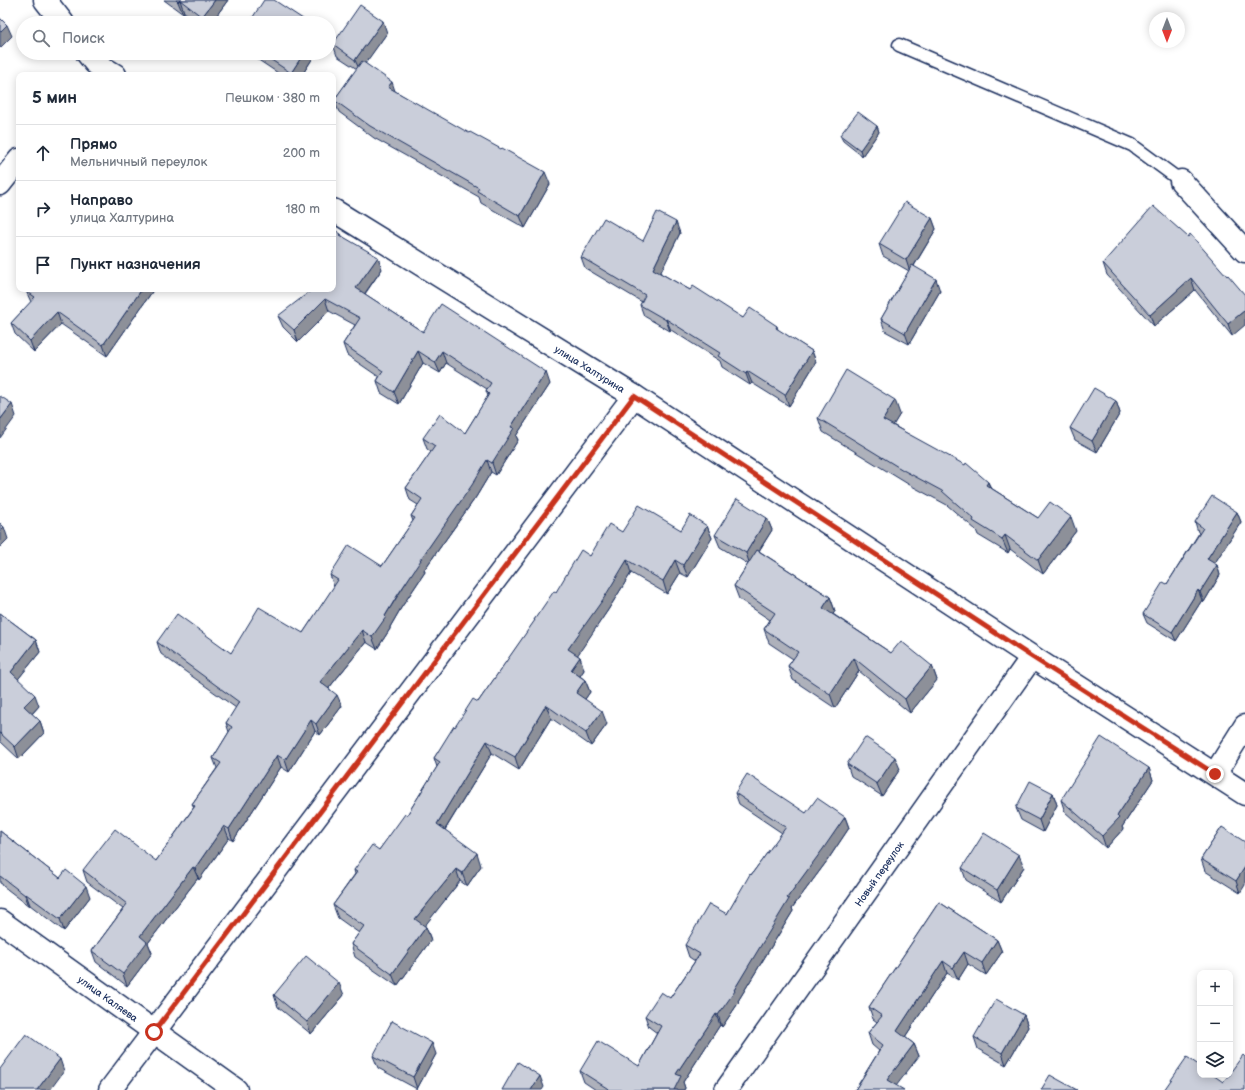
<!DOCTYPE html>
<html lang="ru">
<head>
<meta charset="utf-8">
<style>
  :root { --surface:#fff; --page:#f2f2f3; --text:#1f2937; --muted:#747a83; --line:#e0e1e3 }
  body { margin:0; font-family:"Balsamiq Sans",sans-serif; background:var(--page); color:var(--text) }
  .controls { position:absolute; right:12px; bottom:12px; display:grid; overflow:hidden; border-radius:8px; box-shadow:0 2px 10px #0003 }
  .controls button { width:36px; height:36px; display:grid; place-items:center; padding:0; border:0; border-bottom:1px solid var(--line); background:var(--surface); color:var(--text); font:20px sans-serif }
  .compass { position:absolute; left:1149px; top:12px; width:36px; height:36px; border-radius:50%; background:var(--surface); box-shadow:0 2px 10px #0003; rotate:180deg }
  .stop { position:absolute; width:12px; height:12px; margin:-9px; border:3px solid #c8321e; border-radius:50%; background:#fff }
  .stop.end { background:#c8321e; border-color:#fff; box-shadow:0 1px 4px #0008 }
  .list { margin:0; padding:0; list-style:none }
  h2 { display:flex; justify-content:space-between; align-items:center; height:52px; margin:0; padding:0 16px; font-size:17px }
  h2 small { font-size:13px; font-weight:400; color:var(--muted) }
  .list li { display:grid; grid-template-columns:26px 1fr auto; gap:12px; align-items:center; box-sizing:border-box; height:56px; padding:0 16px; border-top:1px solid var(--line) }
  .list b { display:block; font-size:15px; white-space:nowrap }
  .list p { margin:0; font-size:13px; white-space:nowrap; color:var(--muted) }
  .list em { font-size:13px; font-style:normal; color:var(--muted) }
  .icon { flex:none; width:22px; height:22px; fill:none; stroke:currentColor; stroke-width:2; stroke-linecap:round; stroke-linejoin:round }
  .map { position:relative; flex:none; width:1245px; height:1090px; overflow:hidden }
  .search { position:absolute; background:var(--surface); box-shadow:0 2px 10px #0003; left:16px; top:16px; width:320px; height:44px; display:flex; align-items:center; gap:10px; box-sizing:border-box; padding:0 14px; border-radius:22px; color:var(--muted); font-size:15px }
  .panel { position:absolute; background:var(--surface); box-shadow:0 2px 10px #0003; left:16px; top:72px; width:320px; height:220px; border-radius:8px }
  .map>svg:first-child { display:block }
</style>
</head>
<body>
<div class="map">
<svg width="1245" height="1090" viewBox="0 0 1245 1090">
  <rect width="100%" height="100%" fill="#fff"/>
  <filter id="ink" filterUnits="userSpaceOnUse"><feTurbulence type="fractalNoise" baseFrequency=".025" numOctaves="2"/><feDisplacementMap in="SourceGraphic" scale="8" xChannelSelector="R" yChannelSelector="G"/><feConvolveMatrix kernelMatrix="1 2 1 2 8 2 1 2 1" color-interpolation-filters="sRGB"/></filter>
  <g filter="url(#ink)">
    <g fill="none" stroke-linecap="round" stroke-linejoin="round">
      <g stroke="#1b2f5e" stroke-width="15">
        <polyline id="lane" points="899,45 1132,145 1181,181"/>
      </g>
      <g stroke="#1b2f5e" stroke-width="25">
        <g id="street">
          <polyline points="45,0 63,23"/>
          <polyline points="87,53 95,63 115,75"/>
          <polyline points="1181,181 1245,251"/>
          <polyline points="0,184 19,160"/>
          <path id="s1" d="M333 210 634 396 1032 657 1245 794"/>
          <polyline points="1215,774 1245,726"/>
          <path id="s2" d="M0 921 236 1090"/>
          <polyline points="110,1090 634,396"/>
          <path id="s3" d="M726 1090 1032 657"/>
        </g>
      </g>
      <use href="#lane" stroke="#fff" stroke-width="12"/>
      <use href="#street" stroke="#fff" stroke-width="22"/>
    </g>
    <g fill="#aeb1bb" stroke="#1b2f5e">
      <polygon points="164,0 228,0 211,23 200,23 184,12 183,14"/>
      <polygon points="387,33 365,63 395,91 550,184 525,228 481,203 479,197 374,138 339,112 334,100 357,69 337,56 333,44"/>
      <polygon points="248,53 316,53 302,75 281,75"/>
      <polygon points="877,126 879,132 862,156 843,141 840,135"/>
      <polygon points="932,218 936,229 914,266 940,291 909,344 885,331 881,319 909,271 883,256 879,244"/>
      <polygon points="680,233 660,273 690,290 743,318 777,326 778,330 812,351 816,362 789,406 752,383 750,385 722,367 720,361 671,330 670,331 644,316 640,305 642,302 585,268 581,257 643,241"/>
      <polygon points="341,234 342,236 382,269 365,294 423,332 550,384 516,436 518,440 496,475 491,472 476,497 424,570 425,572 401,608 390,627 390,629 377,649 366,642 329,688 342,706 320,735 315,731 289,772 281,767 233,841 229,838 199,880 198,878 148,943 152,953 127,986 96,962 92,951 123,909 87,882 83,870 156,861 194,807 192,804 217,768 213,758 229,732 226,723 236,708 161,654 157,642 231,653 303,633 334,587 330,575 382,566 413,521 411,516 418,505 410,500 406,488 431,452 427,449 423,438 465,433 488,396 486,391 487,389 446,363 440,373 423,363 399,404 381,393 377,381 379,377 347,355 343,344 355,325 329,311 298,342 283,327 278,316 333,289"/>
      <polygon points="1103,263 1227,276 1232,336 1195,290 1154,326 1107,275"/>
      <polygon points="154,289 107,356 61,324 34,352 15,334 11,323 31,302 26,291"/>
      <polygon points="1116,401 1120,413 1097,452 1075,440 1070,428"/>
      <polygon points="900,414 893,425 988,482 991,488 1038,518 1076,531 1043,574 1010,549 1008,553 978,535 976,530 947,505 908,484 823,432 818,418"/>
      <polygon points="1237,512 1241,522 1214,564 1217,565 1220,575 1204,602 1202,600 1176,641 1147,623 1143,614 1167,584 1199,533 1198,532 1195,522"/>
      <polygon points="767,518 772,530 759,551 830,597 835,611 833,614 891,653 932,666 937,680 910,713 859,671 835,708 793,680 788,666 793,659 769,643 764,629 770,620 739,599 734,586 748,564 720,547 715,535"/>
      <polygon points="707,526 712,538 688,577 680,573 667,594 631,573 608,610 577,655 580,657 584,670 580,676 585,680 590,692 585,699 607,724 591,746 551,718 519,770 492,753 445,830 481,866 467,886 460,881 424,926 426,927 431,940 397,986 355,957 351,944 359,933 338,918 333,905 355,874 354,870 379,850 407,815 437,767 434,758 455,727 478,702 535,621 534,620 556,592 590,556 622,532 681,530"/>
      <polygon points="0,613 36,640 40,652 18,679 39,706 32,714 40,721 44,733 19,759 0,741"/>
      <polygon points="847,764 900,769 882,796 851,776"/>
      <polygon points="1149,768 1153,780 1122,827 1123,829 1106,848 1065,812 1061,800"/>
      <polygon points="735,793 806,813 845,817 849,828 827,861 792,908 793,911 738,1001 739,1002 722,1027 720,1025 683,1082 685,1088 684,1090 596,1090 584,1082 580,1071 639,1066 657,1033 649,1027 645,1016 670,998 695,961 689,957 685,945 727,914 751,875 782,833 739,804"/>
      <polygon points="1053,793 1057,805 1043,832 1021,820 1016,808"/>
      <polygon points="1222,827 1240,893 1205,871 1201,859"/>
      <polygon points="0,831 60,878 90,897 64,931 30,905 29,906 3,886 2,884 0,883"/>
      <polygon points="1024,867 1001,902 966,880 962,868"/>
      <polygon points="939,902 997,940 1002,952 986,975 968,964 958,980 947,973 905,1037 914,1044 919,1056 855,1090 879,1051 872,1045 868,1033 877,1022 873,1019 869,1007"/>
      <polygon points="274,995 344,995 311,1034 278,1007"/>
      <polygon points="1024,1015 1028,1027 1006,1065 978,1049 974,1037"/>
      <polygon points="436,1054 417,1089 378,1068 373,1056"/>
    </g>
    <g fill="#8d9099" stroke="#1b2f5e">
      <polygon points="180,0 184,12 183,14 178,2"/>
      <polygon points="215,0 228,0 211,23 205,23 202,17"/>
      <polygon points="383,21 387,33 360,71 355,60"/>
      <polygon points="7,25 12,36 0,48 0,32"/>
      <polygon points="304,53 316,53 302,75 292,75 291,73"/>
      <polygon points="392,82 396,94 388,87"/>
      <polygon points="877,126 879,132 862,156 860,150"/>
      <polygon points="545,172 550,184 525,228 520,216"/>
      <polygon points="932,218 936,229 910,272 906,260"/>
      <polygon points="676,222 680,233 657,280 653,269"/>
      <polygon points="378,257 382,269 360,300 356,288"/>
      <polygon points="1191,278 1195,290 1154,326 1150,315"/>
      <polygon points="936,279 940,291 909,344 905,333"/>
      <polygon points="142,289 154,289 107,356 103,345"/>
      <polygon points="325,299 329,311 298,342 294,330"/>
      <polygon points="1245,310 1245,325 1232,336 1228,324"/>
      <polygon points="57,312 61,324 34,352 30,341"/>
      <polygon points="666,319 671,330 670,331 666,320"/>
      <polygon points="418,351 423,363 399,404 394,392"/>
      <polygon points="442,351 446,363 440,373 435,362"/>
      <polygon points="812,351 816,362 789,406 785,395"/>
      <polygon points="747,371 752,383 750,385 746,374"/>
      <polygon points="546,372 550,384 516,436 518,440 496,475 492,463 511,427"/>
      <polygon points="895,400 900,414 888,434 883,420"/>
      <polygon points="1116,401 1120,413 1097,452 1092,441"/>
      <polygon points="12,404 16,416 0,438 0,420"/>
      <polygon points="487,460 491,472 476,497 424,570 425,572 401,608 390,627 390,629 377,649 372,637 420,560"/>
      <polygon points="988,482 993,496 986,485"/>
      <polygon points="1237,512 1241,522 1211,569 1207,559"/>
      <polygon points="1071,517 1076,531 1043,574 1038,560"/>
      <polygon points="767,518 772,530 750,565 746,553"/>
      <polygon points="707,526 712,538 688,577 683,565"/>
      <polygon points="4,527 8,539 0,547 0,531"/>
      <polygon points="1005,535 1010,549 1008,553 1002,539"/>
      <polygon points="627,560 631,573 608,610 573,662 568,649"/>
      <polygon points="675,560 680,573 667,594 663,581"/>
      <polygon points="1217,565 1220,575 1204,602 1200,592"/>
      <polygon points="1198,590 1202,600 1176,641 1172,632"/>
      <polygon points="830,597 835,611 828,622 823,608"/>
      <polygon points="362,630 366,642 324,694 320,682"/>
      <polygon points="36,640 40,652 15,683 11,672"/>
      <polygon points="580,657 584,670 576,682 571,670"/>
      <polygon points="854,658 859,671 835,708 830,694"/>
      <polygon points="932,666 937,680 910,713 905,699"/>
      <polygon points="585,680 590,692 581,705 576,693"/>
      <polygon points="35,695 39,706 28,718 24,706"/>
      <polygon points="337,695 342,706 320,735 316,724"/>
      <polygon points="546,705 551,718 519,770 515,757"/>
      <polygon points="602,711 607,724 591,746 586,733"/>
      <polygon points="311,720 315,731 289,772 285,760"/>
      <polygon points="40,721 44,733 19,759 15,747"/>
      <polygon points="487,741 492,753 441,836 437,824"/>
      <polygon points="277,755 281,767 233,841 229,829"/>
      <polygon points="895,757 900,769 882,796 877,784"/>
      <polygon points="1149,768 1153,780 1122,827 1123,829 1106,848 1102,836 1117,816"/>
      <polygon points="1053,793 1057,805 1043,832 1039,820"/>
      <polygon points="845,817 849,828 827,861 792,908 793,911 738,1001 739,1002 722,1027 718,1015 734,990 787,898"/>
      <polygon points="224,826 229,838 199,880 195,868"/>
      <polygon points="477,853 481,866 467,886 462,873"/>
      <polygon points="1019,855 1024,867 1001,902 997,890"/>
      <polygon points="193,867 198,878 148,943 152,953 127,986 123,974 140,936"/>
      <polygon points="1245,867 1245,885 1240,893 1236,881"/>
      <polygon points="456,869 460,881 420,932 415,919"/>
      <polygon points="86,886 90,897 64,931 60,919"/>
      <polygon points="26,894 30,905 29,906 25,895"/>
      <polygon points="426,927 431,940 397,986 392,974"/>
      <polygon points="997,940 1002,952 986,975 982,963"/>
      <polygon points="964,952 968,964 958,980 953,968"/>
      <polygon points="943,961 947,973 901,1043 897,1031"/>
      <polygon points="339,983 344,995 311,1034 307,1022"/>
      <polygon points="716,1014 720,1025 683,1082 685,1088 684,1090 674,1090 676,1074"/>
      <polygon points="1024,1015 1028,1027 1006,1065 1002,1053"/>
      <polygon points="432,1043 436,1054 417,1089 413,1077"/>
      <polygon points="914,1044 919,1056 893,1090 887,1080"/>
      <polygon points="60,1059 64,1071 50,1090 37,1090"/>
      <polygon points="540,1076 544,1087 542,1090 531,1090"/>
    </g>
    <g fill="#caceda" stroke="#1b2f5e">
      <polygon points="176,0 180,0 178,2"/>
      <polygon points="180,0 215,0 202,17"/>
      <polygon points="264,0 274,0 309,23 249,23"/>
      <polygon points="360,5 383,21 355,60 333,44"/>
      <polygon points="0,18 7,25 0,32"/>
      <polygon points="261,53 304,53 291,73"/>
      <polygon points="362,61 392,82 388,87 469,133 470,132 501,149 502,148 545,172 520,216 477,191 479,188 370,126 334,100"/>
      <polygon points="858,112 877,126 860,150 840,135"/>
      <polygon points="905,202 932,218 906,260 879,244"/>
      <polygon points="1153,206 1188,237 1190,234 1227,276 1228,275 1245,295 1245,310 1228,324 1191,278 1150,315 1103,263"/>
      <polygon points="657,212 676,222 653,269 690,290 693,286 743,318 750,308 777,326 776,328 812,351 785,395 747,371 746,374 718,356 720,353 666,319 666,320 640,305 645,295 581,257 604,218 643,241"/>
      <polygon points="333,229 341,234 340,235 378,257 356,288 423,332 441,304 546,372 511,427 514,428 492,463 487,460 472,485 420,560 421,560 397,596 385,616 386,617 372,637 362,630 320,682 337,695 316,724 311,720 285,760 277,755 229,829 224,826 195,868 193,867 140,936 147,942 123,974 92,951 127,904 83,870 115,829 156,861 195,806 192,804 221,763 213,758 232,727 226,723 239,702 157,642 177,614 231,653 259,607 303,633 338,580 330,575 349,545 382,566 415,518 411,516 422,499 406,488 435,446 423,438 440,414 465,433 489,394 486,391 491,383 442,351 435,362 418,351 394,392 377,381 383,371 343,344 360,318 325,299 294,330 278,316 313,289 333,289"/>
      <polygon points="912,265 936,279 905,333 881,319"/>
      <polygon points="28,289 142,289 103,345 57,312 30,341 11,323 35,297 26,291"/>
      <polygon points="846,370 895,400 883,420 965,465 966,463 988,482 986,485 1038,518 1050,502 1071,517 1038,560 1005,535 1002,539 973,521 974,519 942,491 903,470 818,418"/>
      <polygon points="1094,388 1116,401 1092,441 1070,428"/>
      <polygon points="0,396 12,404 0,420"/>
      <polygon points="1212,496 1237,512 1207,559 1217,565 1200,592 1198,590 1172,632 1143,614 1163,582 1167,584 1203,528 1195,522"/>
      <polygon points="737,499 767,518 746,553 715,535"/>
      <polygon points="639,505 681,530 690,515 707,526 683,565 675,560 663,581 627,560 604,598 568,649 580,657 571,670 585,680 576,693 602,711 586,733 546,705 515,757 487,741 437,824 477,853 462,873 456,869 415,919 426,927 392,974 351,944 364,926 333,905 357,872 354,870 372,845 379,850 405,814 407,815 440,762 434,758 454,726 455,727 473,699 478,702 535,620 534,620 554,591 556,592 581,550 590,556 609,524 622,532"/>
      <polygon points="0,523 4,527 0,531"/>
      <polygon points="757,550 830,597 823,608 891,653 901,641 932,666 905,699 854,658 830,694 788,666 798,652 764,629 775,613 734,586"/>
      <polygon points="0,613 36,640 11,672 35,695 24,706 40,721 15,747 0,733"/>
      <polygon points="865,737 895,757 877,784 847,764"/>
      <polygon points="1101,737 1149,768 1117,816 1119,818 1102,836 1061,800"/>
      <polygon points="747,774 806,813 817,798 845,817 823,849 787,898 789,899 734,990 735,991 718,1015 716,1014 676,1074 681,1076 674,1090 610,1090 580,1071 598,1041 639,1066 661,1026 645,1016 661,992 670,998 700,954 685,945 709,904 727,914 750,874 751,875 786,827 735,793"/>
      <polygon points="1030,781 1053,793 1039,820 1016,808"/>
      <polygon points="1222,827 1245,842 1245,867 1236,881 1201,859"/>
      <polygon points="0,831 60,878 66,870 86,886 60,919 26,894 25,895 0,876"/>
      <polygon points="984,833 1019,855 997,890 962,868"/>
      <polygon points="939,902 997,940 982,963 964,952 953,968 943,961 897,1031 914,1044 887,1080 904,1090 855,1090 883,1045 868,1033 882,1016 869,1007"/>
      <polygon points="306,956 339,983 307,1022 274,995"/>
      <polygon points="996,999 1024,1015 1002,1053 974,1037"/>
      <polygon points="392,1021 432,1043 413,1077 373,1056"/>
      <polygon points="26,1034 60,1059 37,1090 0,1090 0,1069"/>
      <polygon points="1243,1055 1245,1057 1245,1090 1164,1090 1187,1057 1200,1066 1200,1075 1213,1075 1223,1082 1229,1075 1230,1075 1230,1073"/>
      <polygon points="518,1062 540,1076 531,1090 502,1090"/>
      <polygon points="1050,1075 1077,1090 1041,1090"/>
    </g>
  </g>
  <g fill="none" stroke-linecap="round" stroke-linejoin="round" filter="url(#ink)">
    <polyline stroke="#c8321e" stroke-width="5" points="154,1032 634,396 1032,657 1215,774"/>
  </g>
  <g text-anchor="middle" stroke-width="3" stroke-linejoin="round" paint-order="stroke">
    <g font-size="10" fill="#1b2f5e" stroke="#fff">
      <text dy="4" stroke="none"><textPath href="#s1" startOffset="302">улица Халтурина</textPath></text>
      <text dy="4" stroke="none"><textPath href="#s3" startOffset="265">Новый переулок</textPath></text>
      <text dy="4" stroke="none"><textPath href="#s2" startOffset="133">улица Каляева</textPath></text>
    </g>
  </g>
</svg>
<div class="controls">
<button>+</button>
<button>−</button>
<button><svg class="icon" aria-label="layers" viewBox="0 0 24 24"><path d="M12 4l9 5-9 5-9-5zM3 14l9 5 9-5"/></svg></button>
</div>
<svg class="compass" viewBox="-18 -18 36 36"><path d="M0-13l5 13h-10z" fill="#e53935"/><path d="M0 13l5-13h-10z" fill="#747a83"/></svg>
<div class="stop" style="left:154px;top:1032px"></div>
<div class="stop end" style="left:1215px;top:774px"></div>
<div class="search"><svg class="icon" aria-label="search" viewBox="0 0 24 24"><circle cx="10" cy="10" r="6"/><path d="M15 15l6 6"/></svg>Поиск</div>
<section class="panel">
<h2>5 мин<small>Пешком · 380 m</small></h2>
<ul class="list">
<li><svg class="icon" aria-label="ahead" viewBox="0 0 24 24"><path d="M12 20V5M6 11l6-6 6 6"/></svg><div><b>Прямо</b><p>Мельничный переулок</p></div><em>200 m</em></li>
<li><svg class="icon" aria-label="right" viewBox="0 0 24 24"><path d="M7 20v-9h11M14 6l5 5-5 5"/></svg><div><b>Направо</b><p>улица Халтурина</p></div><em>180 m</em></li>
<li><svg class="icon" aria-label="arrive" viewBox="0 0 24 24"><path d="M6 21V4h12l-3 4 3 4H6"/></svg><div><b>Пункт назначения</b></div></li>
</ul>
</section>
</div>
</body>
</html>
